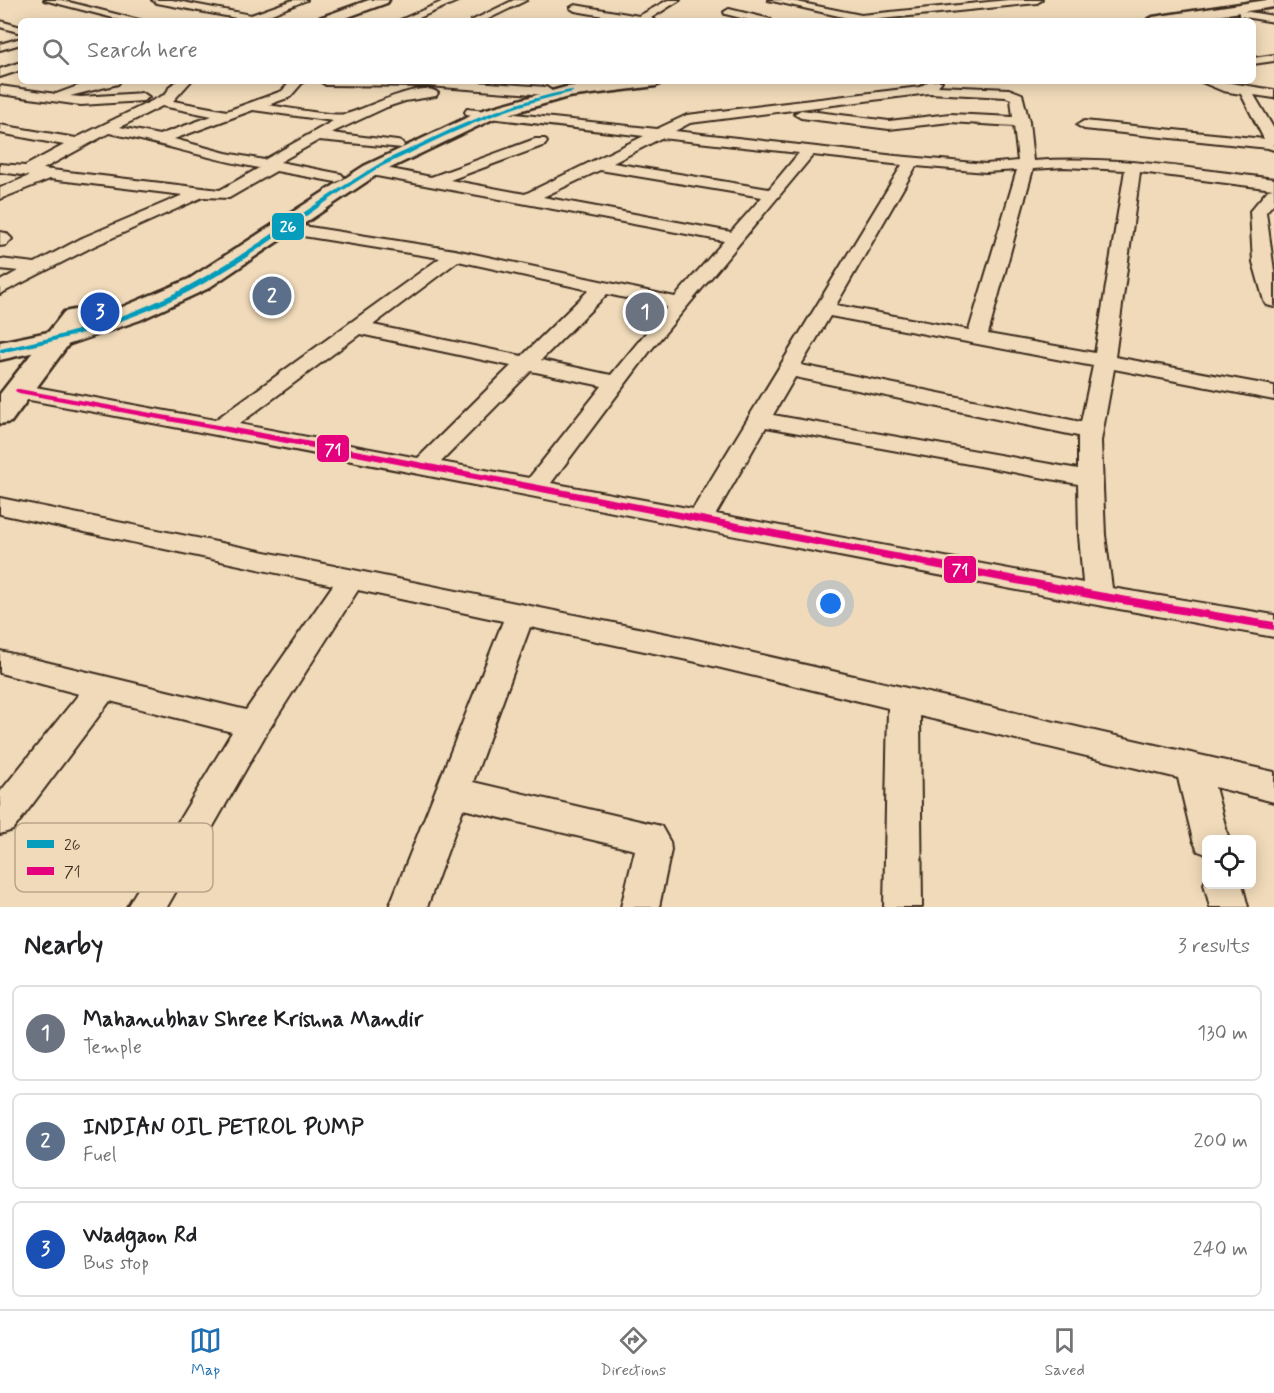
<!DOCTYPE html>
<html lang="en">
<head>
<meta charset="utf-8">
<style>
  :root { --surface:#fff; --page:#f2f2f2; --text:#202124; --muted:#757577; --line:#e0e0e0; --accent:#1f6fb2 }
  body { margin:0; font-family:Mynerve,sans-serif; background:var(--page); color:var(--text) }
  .controls { position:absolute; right:18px; bottom:18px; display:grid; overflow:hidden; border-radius:9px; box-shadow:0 3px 15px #0003 }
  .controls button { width:54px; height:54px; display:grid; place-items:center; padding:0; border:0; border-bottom:2px solid var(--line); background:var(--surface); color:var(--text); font:30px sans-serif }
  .you { position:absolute; left:831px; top:604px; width:21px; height:21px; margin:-15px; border:4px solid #fff; border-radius:50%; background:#1a73e8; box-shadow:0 0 0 9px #1a73e833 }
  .badge { display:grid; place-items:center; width:39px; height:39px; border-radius:50%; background:var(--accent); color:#fff; font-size:20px; font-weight:700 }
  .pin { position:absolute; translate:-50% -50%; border:3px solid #fff; box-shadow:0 2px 6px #0006 }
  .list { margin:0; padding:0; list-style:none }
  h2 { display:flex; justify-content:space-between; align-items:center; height:78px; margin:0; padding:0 24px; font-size:26px }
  h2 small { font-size:20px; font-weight:400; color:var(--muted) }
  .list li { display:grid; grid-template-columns:39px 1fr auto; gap:18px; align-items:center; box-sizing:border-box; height:96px; margin:0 12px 12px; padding:0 12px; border:2px solid var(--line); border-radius:9px }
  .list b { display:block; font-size:22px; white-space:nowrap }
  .list p { margin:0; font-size:20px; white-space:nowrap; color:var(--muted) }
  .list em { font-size:20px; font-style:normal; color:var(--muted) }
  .icon { flex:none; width:33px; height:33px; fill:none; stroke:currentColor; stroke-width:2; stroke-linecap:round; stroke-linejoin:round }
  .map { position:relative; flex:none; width:1274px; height:907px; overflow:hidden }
  .search { position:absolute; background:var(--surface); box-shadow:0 3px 15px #0003; left:18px; right:18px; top:18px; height:66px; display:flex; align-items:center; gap:15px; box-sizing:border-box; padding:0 21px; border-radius:9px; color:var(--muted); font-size:22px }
  .sheet { height:402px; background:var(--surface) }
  nav { display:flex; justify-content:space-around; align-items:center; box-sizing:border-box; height:84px; border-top:2px solid var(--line); background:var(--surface); font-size:16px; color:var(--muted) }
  nav a { display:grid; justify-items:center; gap:3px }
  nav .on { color:var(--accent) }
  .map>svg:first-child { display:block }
</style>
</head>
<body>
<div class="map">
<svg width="1274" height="907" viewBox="0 0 1274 907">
  <rect width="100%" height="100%" fill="#f0dab9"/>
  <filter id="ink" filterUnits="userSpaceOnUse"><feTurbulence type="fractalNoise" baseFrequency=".0167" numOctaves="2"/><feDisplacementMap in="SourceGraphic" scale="12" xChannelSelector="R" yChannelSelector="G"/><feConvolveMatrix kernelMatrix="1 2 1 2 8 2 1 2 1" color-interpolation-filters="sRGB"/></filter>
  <g filter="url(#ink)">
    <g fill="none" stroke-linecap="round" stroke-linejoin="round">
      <g stroke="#3b2a1e" stroke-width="4">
        <g id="street">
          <polygon points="44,0 61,0 143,21 125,21"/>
          <polygon points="152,0 172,0 251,15 293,0 307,0 264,17 273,21 252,21 157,3"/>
          <polygon points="446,0 460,0 412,21 398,21"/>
          <polygon points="514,0 527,0 484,21 471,21"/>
          <polygon points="668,0 680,0 651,18 656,21 633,21 575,11 570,8 575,5 639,16"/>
          <polygon points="768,0 787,0 861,15 1008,0 1042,0 1037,3 861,21"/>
          <polygon points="729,9 770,19 771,21 753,21 725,14 724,12"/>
          <polygon points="1243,11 1274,16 1274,22 1239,16 1239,12"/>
          <polygon points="0,21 21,27 21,33 0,27"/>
          <polygon points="21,38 21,44 0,50 0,44"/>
          <polygon points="1274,55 1274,61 1253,64 1253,58"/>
          <polygon points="21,62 21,70 0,77 0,69"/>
          <polygon points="91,81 120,81 118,84 70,96 81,97 143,93 149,97 143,101 81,105 0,94 0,86 56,94"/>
          <path d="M177 81H191L173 101 227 111 282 91 291 81 303 82 290 97 268 105C284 107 334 117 346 114 365 110 422 78 438 93L436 96 405 101 387 107 331 133 397 141 402 142 404 145 402 148 319 140 280 162 341 174 344 177 341 180 336 182 276 171 229 198 203 197 94 246 0 294V281L18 271 0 269V259L35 263 82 238 183 195 50 179 0 199V188L29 176 0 172V164L25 166 64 145 0 133V125L76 138 166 94 170 86ZM162 106 212 116 159 135 120 127ZM253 110 333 121 264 160 226 153 174 139ZM109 133C160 143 209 159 259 168L220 190 43 169Z"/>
          <polygon points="320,81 463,81 546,87 552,91 546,95 428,86 326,85"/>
          <path d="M929 81H942L938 86 1009 89 1022 94 1029 122 1033 161C1114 155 1194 169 1274 179V203L1266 212 1274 271V307L1267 305 1264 301 1253 262 1250 211 1268 190 1273 189 1140 172 1115 357 1274 386V400L1114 369 1101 441 1105 535 1112 588 1274 615V637C855 563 438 475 19 398L11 396 8 391 11 386 19 384 215 420 440 258 278 232 276 228 284 223 455 250 675 297 724 241 371 175 363 170 371 165 431 177 535 139H545L547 142 545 145 450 180 525 194 644 136 472 116 467 115 465 112 467 109 657 129 687 115 920 87ZM929 93 1006 97 1011 99 1013 117 950 114 889 121 801 110 794 114 801 118 889 129 950 122 1014 126 1018 161 986 164 896 156 675 131 690 123ZM661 138 799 153 769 189 613 163ZM813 155 902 165 693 509 551 483 650 351ZM916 166 986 172 1017 170 969 330 836 305ZM1064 167 1125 170 1095 353 988 334 1033 169ZM600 170 762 197 731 232 543 197ZM458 261 589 290 522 356 373 325ZM607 294 667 307 611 375 541 360ZM830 316 1093 366 1081 422 801 365ZM360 334 511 366 418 458 239 424ZM531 371 602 386 529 478 441 462ZM795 377 1078 436V469L773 415ZM766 427 1078 484 1079 535 1083 583 716 514Z"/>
          <polygon points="1199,81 1218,81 1274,90 1274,98 1254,95 1274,129 1274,150 1268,148 1084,129 1077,125 1084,121 1264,139 1241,94 1223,91"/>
          <polygon points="0,232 6,233 12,239 6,245 0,246"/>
          <polygon points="0,498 692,639 1274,772 1274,802 1215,787 1229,840 1206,840 1206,854 1198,851 1193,840 1178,778 920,716 922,907 884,907 888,708 692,661 530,627 473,782 661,826 670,842 671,850 659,907 621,907 635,850 463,809 427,907 389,907 503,621 358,590 266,734 167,907 127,907 232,732 110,701 13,830 0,834 0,792 79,694 0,673 0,651 246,710 333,585 0,514"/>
          <polygon points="1206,879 1206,884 1242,884 1248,907 1210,907 1204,884"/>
        </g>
      </g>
      <g stroke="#3b2a1e" stroke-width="5">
        <g id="secondary">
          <polygon points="369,0 389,0 387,3 337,21 317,21 319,18"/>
          <polygon points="74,310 84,312 88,318 11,422 0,424 0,394 64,312"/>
        </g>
      </g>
      <g stroke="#3b2a1e" stroke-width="5">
        <g id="primary">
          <polygon points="1267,0 1274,0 1274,7 1181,21 1146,21 1153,17"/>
          <polygon points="614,81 664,81 656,86 568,97 495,118 378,174 207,289 140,320 70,344 0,360 0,342 53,331 120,308 189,279 364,166 483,110 566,87"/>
        </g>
      </g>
      <use href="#street" fill="#f0dab9" fill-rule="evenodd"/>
      <use href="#secondary" fill="#f0dab9" fill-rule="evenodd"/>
      <use href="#primary" fill="#f0dab9" fill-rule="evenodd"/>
      <g stroke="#f0dab9" stroke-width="5">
        <path id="bus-1" d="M571 90 573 91V92C517 104 471 123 420 148 405 156 390 162 375 170 316 206 262 251 201 285 139 320 69 339 0 353V349C68 335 136 316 197 281 257 248 311 205 369 170 384 160 401 153 418 145 467 121 517 100 571 90Z"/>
      </g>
      <g stroke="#f0dab9" stroke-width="5">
        <polygon id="bus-2" points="16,389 19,389 361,451 1099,592 1274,622 1274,630 1099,600 361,457 19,393 15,391"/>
      </g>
      <use href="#bus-1" fill="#069cbc" fill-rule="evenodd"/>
      <use href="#bus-2" fill="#e5007d" fill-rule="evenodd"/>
    </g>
  </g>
  <rect x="15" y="823" width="198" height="69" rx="9" fill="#f0dab9" stroke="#baa58a" stroke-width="1.5"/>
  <rect x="27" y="840" width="27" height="8" fill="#069cbc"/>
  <rect x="27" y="867" width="27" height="8" fill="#e5007d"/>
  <g font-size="16" fill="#3b2a1e">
    <text x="64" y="850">26</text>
    <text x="64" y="877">71</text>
  </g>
  <g stroke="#f0dab9" stroke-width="2">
    <rect x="271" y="212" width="34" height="29" rx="6" fill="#069cbc"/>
    <rect x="316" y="434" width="34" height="29" rx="6" fill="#e5007d"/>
    <rect x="943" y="555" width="34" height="29" rx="6" fill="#e5007d"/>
  </g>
  <g font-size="16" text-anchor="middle" font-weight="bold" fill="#fff">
    <text x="288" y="232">26</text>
    <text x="333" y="455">71</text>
    <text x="960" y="575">71</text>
  </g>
</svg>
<div class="controls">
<button><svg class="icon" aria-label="locate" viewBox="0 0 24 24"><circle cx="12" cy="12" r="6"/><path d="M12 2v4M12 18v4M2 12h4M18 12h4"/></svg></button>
</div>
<div class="you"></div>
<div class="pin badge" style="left:645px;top:312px;background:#6b7280">1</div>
<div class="pin badge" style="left:272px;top:296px;background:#5c6f8a">2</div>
<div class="pin badge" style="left:100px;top:312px;background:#1a4fb4">3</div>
<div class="search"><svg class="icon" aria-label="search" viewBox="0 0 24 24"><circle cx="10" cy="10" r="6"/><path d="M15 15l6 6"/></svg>Search here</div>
</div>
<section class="sheet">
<h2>Nearby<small>3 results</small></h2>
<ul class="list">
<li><span class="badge" style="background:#6b7280">1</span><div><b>Mahanubhav Shree Krishna Mandir</b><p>Temple</p></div><em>130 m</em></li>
<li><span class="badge" style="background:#5c6f8a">2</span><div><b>INDIAN OIL PETROL PUMP</b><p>Fuel</p></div><em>200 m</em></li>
<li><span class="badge" style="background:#1a4fb4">3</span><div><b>Wadgaon Rd</b><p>Bus stop</p></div><em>240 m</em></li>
</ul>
</section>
<nav>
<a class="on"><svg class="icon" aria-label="map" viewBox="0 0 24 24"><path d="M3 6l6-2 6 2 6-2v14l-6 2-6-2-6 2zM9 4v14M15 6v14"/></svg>Map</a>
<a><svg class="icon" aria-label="directions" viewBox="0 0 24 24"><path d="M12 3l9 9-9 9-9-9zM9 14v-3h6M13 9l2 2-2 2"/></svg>Directions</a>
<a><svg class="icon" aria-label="saved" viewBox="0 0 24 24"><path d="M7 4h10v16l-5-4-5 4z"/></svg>Saved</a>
</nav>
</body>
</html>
